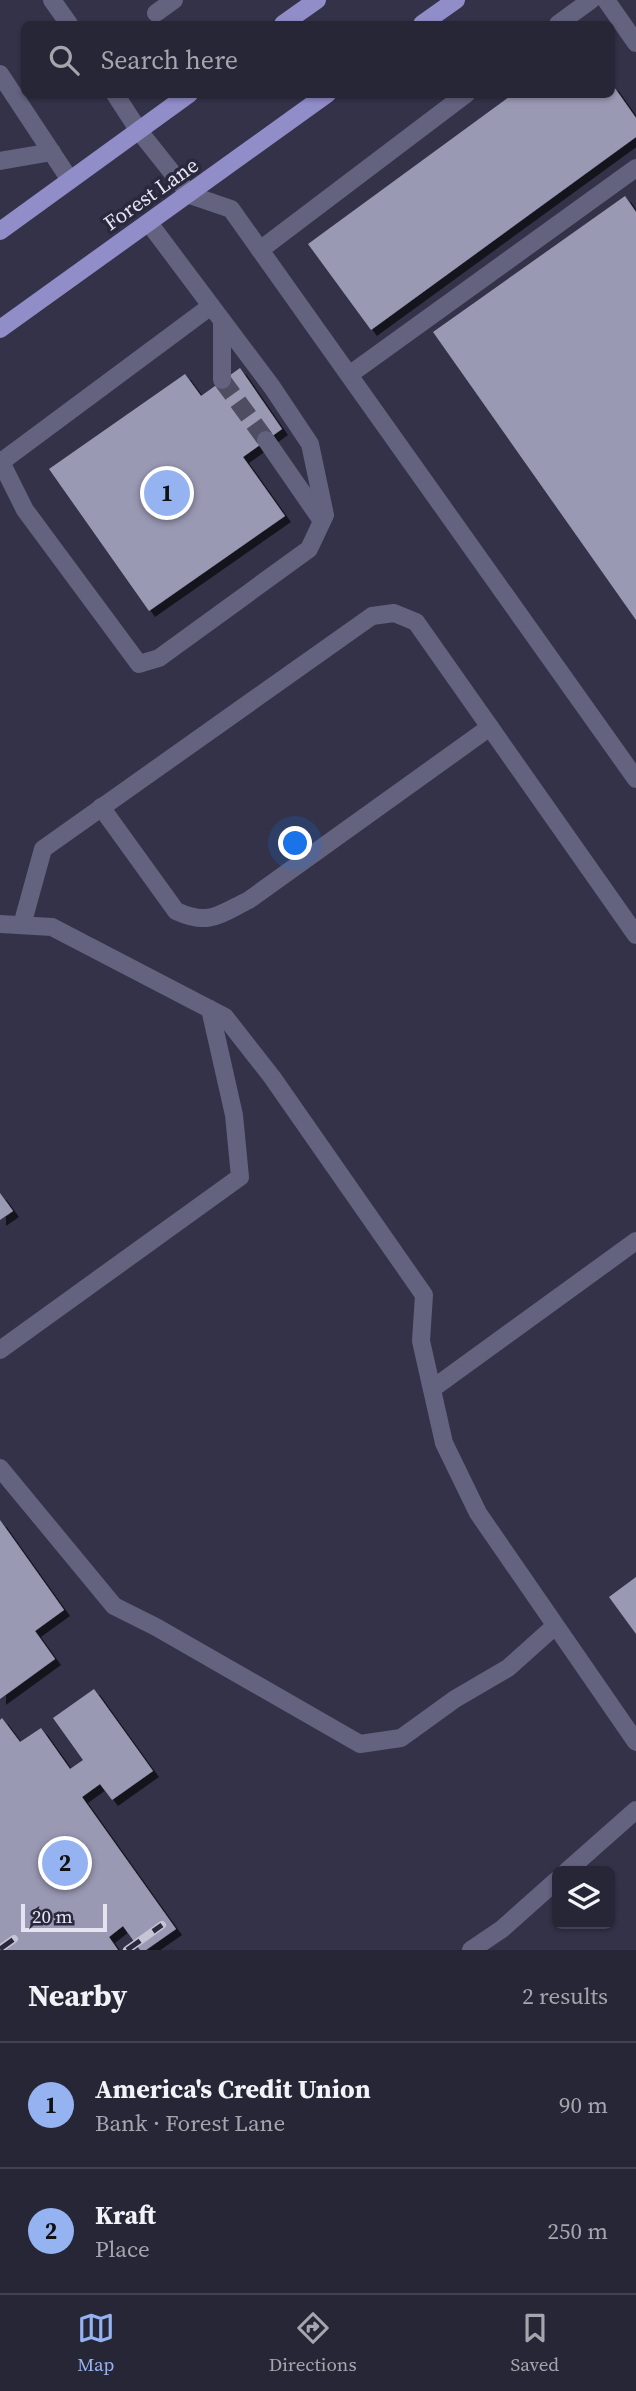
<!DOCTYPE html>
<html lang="en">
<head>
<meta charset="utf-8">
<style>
  :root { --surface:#262636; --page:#2e2e3e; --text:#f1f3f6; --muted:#a4a5ad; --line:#424351; --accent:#95b2f1 }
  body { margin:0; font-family:"Source Serif 4",serif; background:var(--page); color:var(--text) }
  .controls { position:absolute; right:21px; bottom:21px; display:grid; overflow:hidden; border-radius:10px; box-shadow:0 2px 5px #0004 }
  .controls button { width:63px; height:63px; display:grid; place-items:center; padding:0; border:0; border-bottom:2px solid var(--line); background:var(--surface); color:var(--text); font:35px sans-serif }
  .scale { position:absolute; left:21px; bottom:18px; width:86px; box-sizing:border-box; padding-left:7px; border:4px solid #e5e4f3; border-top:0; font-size:19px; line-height:24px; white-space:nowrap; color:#e5e4f3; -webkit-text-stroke:5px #29283d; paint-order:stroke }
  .you { position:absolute; left:296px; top:844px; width:24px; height:24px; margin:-18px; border:5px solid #fff; border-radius:50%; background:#1a73e8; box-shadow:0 0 0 10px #1a73e833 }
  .badge { display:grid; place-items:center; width:46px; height:46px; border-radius:50%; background:var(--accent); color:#111; font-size:23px; font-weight:700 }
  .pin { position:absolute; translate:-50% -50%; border:4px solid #fff; box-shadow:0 2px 7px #0006 }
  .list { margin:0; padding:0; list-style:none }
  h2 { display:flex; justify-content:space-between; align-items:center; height:91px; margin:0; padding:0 28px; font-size:30px }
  h2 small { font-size:23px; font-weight:400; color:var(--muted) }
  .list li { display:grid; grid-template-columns:46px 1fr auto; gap:21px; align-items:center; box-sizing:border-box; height:126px; padding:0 28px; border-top:2px solid var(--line) }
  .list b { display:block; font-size:26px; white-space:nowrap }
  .list p { margin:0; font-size:23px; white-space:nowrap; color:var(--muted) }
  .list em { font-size:23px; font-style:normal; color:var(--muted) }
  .icon { flex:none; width:38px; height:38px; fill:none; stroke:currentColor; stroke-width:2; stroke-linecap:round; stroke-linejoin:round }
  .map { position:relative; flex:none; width:636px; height:1950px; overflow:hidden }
  .search { position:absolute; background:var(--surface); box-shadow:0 2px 5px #0004; left:21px; right:21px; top:21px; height:77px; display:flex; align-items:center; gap:18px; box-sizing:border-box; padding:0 24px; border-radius:10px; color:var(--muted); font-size:26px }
  .sheet { height:343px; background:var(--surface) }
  nav { display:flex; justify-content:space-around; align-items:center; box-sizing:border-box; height:98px; border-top:2px solid var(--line); background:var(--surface); font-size:19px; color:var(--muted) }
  nav a { display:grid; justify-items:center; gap:4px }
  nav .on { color:var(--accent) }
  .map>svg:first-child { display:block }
</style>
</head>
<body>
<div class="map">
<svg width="636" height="1950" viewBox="0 0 636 1950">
  <defs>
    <filter id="shadow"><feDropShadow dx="6" dy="6" stdDeviation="0" flood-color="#0009"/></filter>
  </defs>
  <rect width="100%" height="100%" fill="#333248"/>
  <g fill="#9a99b4" filter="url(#shadow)">
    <polygon points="612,84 636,118 636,137 371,330 308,244 513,94 612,94"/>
    <polygon points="625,196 636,212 636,620 433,332"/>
    <polygon points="240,368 282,429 243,457 285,516 149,611 49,469 185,374 201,396"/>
    <polygon points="0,1193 13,1211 0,1220"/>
    <polygon points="0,1520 64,1610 35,1631 55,1659 0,1699"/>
    <polygon points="636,1577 636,1634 609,1597"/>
    <polygon points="94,1689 153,1771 112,1800 100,1784 82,1797 176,1929 146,1950 140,1950 123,1926 109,1937 118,1950 0,1950 0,1720 2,1718 20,1742 41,1728 70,1769 83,1760 53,1718"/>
  </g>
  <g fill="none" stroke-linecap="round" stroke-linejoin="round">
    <polyline stroke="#4e4d62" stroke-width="18" stroke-dasharray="18 9" stroke-linecap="butt" points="222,380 266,440"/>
    <g stroke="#63627f" stroke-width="18">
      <polyline points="52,0 69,24"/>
      <polyline points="606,0 636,43"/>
      <polyline points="156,13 174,0"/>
      <polyline points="558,24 591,0"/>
      <polyline points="0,74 70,180"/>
      <polyline points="115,94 139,131 190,195 231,209 636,779"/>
      <polyline points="0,161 52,152"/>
      <polyline points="260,250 466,94"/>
      <polyline points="349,375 636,168"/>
      <polyline points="222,380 222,321"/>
      <polyline points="266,440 322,521"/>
      <polyline points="0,460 25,510 139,664 159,658 309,549 325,515 310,444 272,387 149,223"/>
      <polyline points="1,462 211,306"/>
      <path d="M101 807 176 911C209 926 218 915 249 900L490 727"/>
      <polyline points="0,924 52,927 225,1017 272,1077 424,1295 421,1341 444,1443 478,1513 636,1742"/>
      <polyline points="22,925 43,849 372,616 394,613 416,622 636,935"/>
      <polyline points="0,1350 240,1177 234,1115 210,1009"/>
      <polyline points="432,1389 636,1241"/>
      <polyline points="0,1468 114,1606 156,1627 360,1744 401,1738 455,1699 508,1668 555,1626"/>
      <polyline points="567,1871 636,1810"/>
      <polyline points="471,1950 502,1929 557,1880"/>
    </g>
    <g stroke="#918dc8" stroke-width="18">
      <polyline points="283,24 317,0"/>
      <polyline points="422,24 456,0"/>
      <polyline points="0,231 189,94"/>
      <polyline points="0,329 327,94"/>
    </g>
    <g stroke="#c6c5d5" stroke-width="8">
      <g id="rail">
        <polyline points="0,1949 14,1939"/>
        <polyline points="127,1950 162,1925"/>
      </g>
    </g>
    <use href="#rail" stroke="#29283d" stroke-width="5" stroke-dasharray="16" stroke-linecap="butt"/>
  </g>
  <g text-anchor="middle" stroke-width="7" stroke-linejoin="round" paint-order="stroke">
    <g font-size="21" fill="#e5e4f3" stroke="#29283d">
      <text transform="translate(151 194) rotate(-35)" y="7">Forest Lane</text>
    </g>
  </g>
</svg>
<div class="controls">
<button><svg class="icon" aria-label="layers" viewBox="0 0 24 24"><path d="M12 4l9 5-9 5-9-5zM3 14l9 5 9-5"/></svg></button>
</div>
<div class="scale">20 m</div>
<div class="you"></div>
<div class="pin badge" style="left:167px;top:493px">1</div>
<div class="pin badge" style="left:65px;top:1863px">2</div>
<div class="search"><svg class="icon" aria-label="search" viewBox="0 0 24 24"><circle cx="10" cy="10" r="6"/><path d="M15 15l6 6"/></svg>Search here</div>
</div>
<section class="sheet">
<h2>Nearby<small>2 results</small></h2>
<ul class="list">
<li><span class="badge">1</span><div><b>America's Credit Union</b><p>Bank · Forest Lane</p></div><em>90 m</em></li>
<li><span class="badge">2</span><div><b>Kraft</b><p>Place</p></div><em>250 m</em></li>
</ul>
</section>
<nav>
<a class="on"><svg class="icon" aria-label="map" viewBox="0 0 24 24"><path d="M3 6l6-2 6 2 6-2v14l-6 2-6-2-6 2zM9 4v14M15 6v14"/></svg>Map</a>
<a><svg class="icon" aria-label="directions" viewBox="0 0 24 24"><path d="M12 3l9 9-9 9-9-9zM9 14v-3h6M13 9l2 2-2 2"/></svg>Directions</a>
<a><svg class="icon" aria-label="saved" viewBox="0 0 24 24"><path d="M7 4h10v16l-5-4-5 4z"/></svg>Saved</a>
</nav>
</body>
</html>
